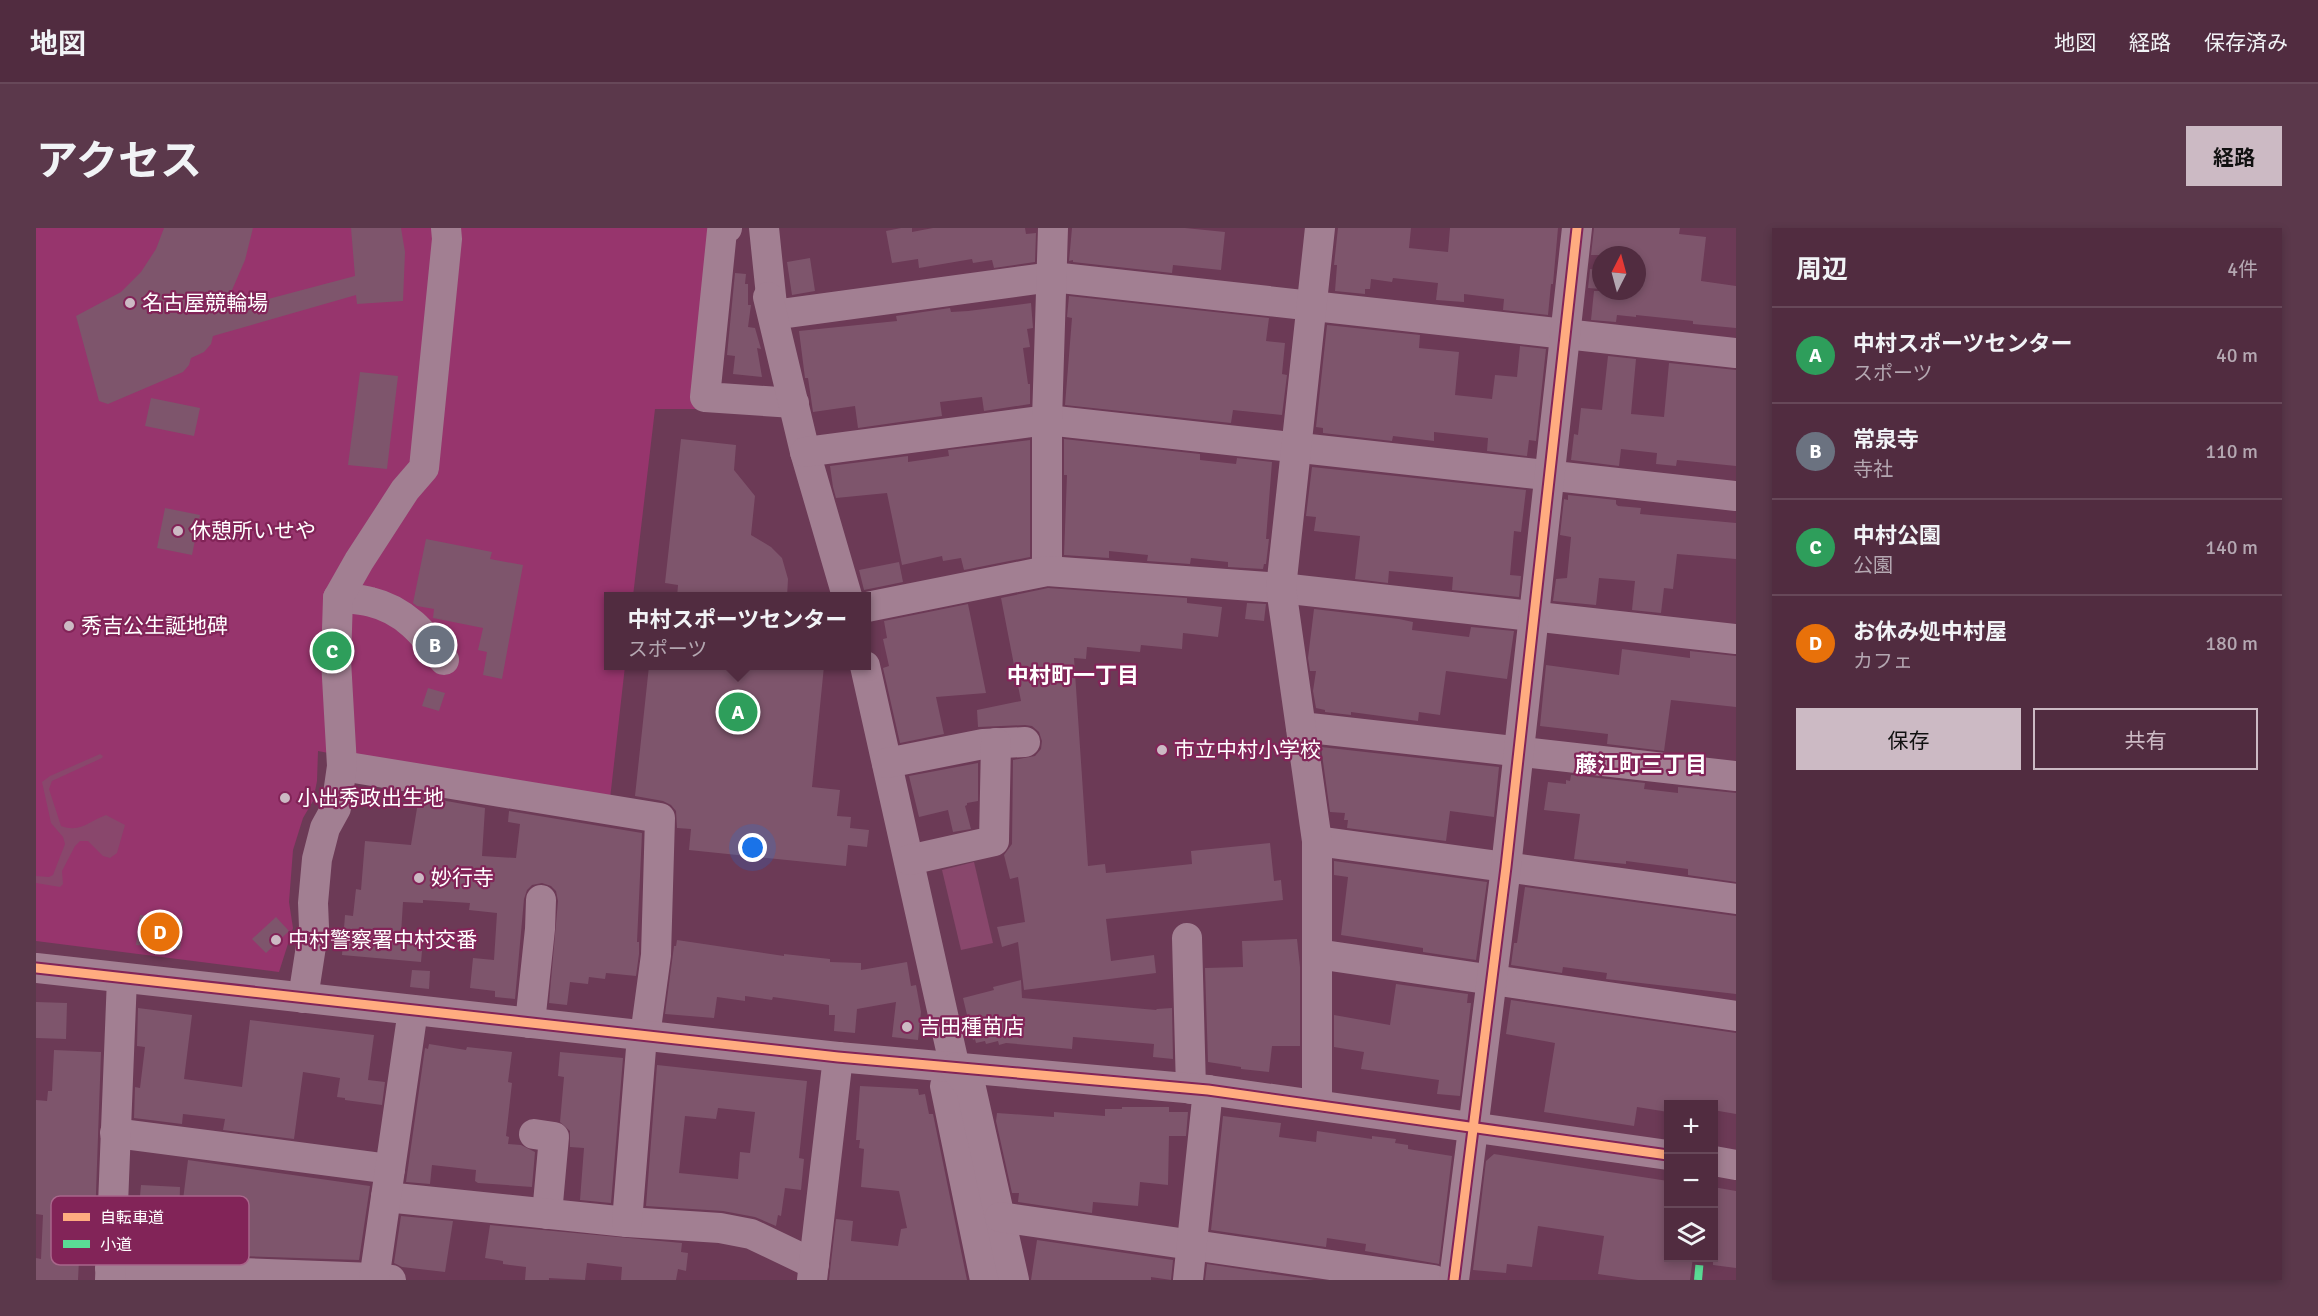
<!DOCTYPE html>
<html lang="ja">
<head>
<meta charset="utf-8">
<style>
  :root { --surface:#512c40; --page:#5b384b; --text:#f1f3f6; --muted:#b4a7b1; --line:#674859; --accent:#ccbac4 }
  body { margin:0; font-family:Signika,"Noto Sans JP",sans-serif; background:var(--page); color:var(--text) }
  .controls { position:absolute; right:18px; bottom:18px; display:grid; overflow:hidden; border-radius:0px; box-shadow:0 3px 9px #0003 }
  .controls button { width:54px; height:54px; display:grid; place-items:center; padding:0; border:0; border-bottom:2px solid var(--line); background:var(--surface); color:var(--text); font:30px sans-serif }
  .compass { position:absolute; left:1556px; top:18px; width:54px; height:54px; border-radius:50%; background:var(--surface); box-shadow:0 3px 9px #0003; rotate:6deg }
  .you { position:absolute; left:717px; top:620px; width:21px; height:21px; margin:-15px; border:4px solid #fff; border-radius:50%; background:#1a73e8; box-shadow:0 0 0 9px #1a73e833 }
  .badge { display:grid; place-items:center; width:39px; height:39px; border-radius:50%; background:var(--accent); color:#fff; font-size:20px; font-weight:700 }
  .pin { position:absolute; translate:-50% -50%; border:3px solid #fff; box-shadow:0 2px 6px #0006 }
  .popup { position:absolute; left:568px; top:364px; width:267px; height:78px; box-sizing:border-box; display:grid; place-content:center; border-radius:0px; background:var(--surface); filter:drop-shadow(0 2px 4px #0005); font-size:20px; white-space:nowrap; color:var(--muted) }
  .popup b { font-size:22px; color:var(--text) }
  .popup::after { content:''; position:absolute; left:50%; top:100%; margin-left:-12px; border:12px solid transparent; border-top-color:var(--surface) }
  .list { margin:0; padding:0; list-style:none }
  h2 { display:flex; justify-content:space-between; align-items:center; height:78px; margin:0; padding:0 24px; font-size:26px }
  h2 small { font-size:20px; font-weight:400; color:var(--muted) }
  .list li { display:grid; grid-template-columns:39px 1fr auto; gap:18px; align-items:center; box-sizing:border-box; height:96px; padding:0 24px; border-top:2px solid var(--line) }
  .list b { display:block; font-size:22px; white-space:nowrap }
  .list p { margin:0; font-size:20px; white-space:nowrap; color:var(--muted) }
  .list em { font-size:20px; font-style:normal; color:var(--muted) }
  .actions { display:flex; gap:12px; padding:18px 24px }
  .actions a { flex:1; padding:14px 0; border:2px solid var(--accent); border-radius:0px; text-align:center; font-size:21px; color:var(--accent) }
  .actions .main { background:var(--accent); color:#111 }
  .icon { flex:none; width:33px; height:33px; fill:none; stroke:currentColor; stroke-width:2; stroke-linecap:round; stroke-linejoin:round }
  .map { position:relative; flex:none; width:1700px; height:1052px; overflow:hidden; border-radius:0px }
  header { display:flex; align-items:center; gap:36px; box-sizing:border-box; height:84px; padding:0 30px; background:var(--surface); border-bottom:2px solid var(--line) }
  header strong { font-size:28px }
  nav { display:flex; gap:33px; margin-inline-start:auto; font-size:21px }
  .intro { display:flex; align-items:center; justify-content:space-between; box-sizing:border-box; height:144px; padding:0 36px }
  h1 { margin:0; font-size:42px }
  .button { padding:15px 27px; border-radius:0px; background:var(--accent); color:#111; font-size:21px; font-weight:700 }
  main { display:flex; gap:36px; padding:0 36px }
  aside { flex:1; background:var(--surface); border-radius:0px; box-shadow:0 3px 9px #0003 }
  .map>svg:first-child { display:block }
</style>
</head>
<body>
<header>
<strong>地図</strong>
<nav><a>地図</a><a>経路</a><a>保存済み</a></nav>
</header>
<div class="intro"><h1>アクセス</h1><a class="button">経路</a></div>
<main>
<div class="map">
<svg width="1700" height="1052" viewBox="0 0 1700 1052">
  <rect width="100%" height="100%" fill="#6c3a56"/>
  <polygon fill="#97356d" points="0,0 681,0 661,181 619,181 597,368 573,368 573,438 589,438 574,571 476,560 282,523 281,553 277,573 267,590 257,622 253,674 257,700 243,744 0,713"/>
  <g fill="#89476c">
    <path d="M64 526 67 528 66 530 16 553 13 561 25 598C45 605 53 593 70 587L89 597 81 625 74 630 67 628 52 613H44L39 618 26 643 27 656 24 659 0 655V648L13 649 17 647 29 616 27 609 15 595 6 554 14 548Z"/>
    <polygon points="938,634 957,715 925,722 906,642"/>
  </g>
  <g fill="#7e556c" fill-rule="evenodd">
    <polygon points="128,0 217,0 209,32 187,83 319,48 315,0 365,0 369,24 367,73 321,76 320,67 177,108 175,116 168,124 155,130 153,137 147,144 72,176 63,173 40,88 85,64 105,44 120,21"/>
    <polygon points="865,0 876,0 876,4 897,0 989,0 990,6 1000,5 999,34 958,40 956,32 937,35 936,31 883,40 882,31 856,35 850,3"/>
    <polygon points="1036,0 1149,0 1189,4 1185,42 1137,37 1136,45 1037,34 1037,32 1033,33"/>
    <polygon points="1302,0 1375,0 1373,20 1412,24 1414,0 1522,0 1517,56 1515,56 1512,87 1467,82 1468,71 1428,66 1428,74 1400,72 1402,55 1357,50 1356,54 1335,51 1334,61 1329,61 1329,66 1299,63 1301,37 1298,37"/>
    <polygon points="1558,0 1644,0 1643,6 1670,9 1665,53 1700,58 1700,100 1657,96 1657,93 1600,87 1600,89 1581,87 1580,94 1555,92 1558,63 1601,63 1601,27 1555,27"/>
    <polygon points="774,30 779,63 756,67 751,34"/>
    <polygon points="1554,41 1565,42 1565,61 1552,60"/>
    <polygon points="699,45 710,46 709,56 712,56 712,77 715,77 712,99 719,100 725,121 721,120 726,149 697,146 699,128 691,127"/>
    <polygon points="1033,68 1233,90 1230,113 1249,115 1246,146 1251,147 1246,187 1197,182 1195,195 1029,177 1036,90 1031,89"/>
    <polygon points="995,75 997,100 991,101 994,119 987,120 992,156 994,156 994,176 948,183 946,169 904,174 906,188 822,200 819,178 777,184 772,150 769,150 763,103 861,93 860,88 914,80 915,84 932,83"/>
    <polygon points="1291,97 1384,107 1383,120 1423,124 1419,167 1456,171 1459,147 1481,149 1484,118 1510,121 1500,213 1493,212 1491,228 1451,223 1452,210 1398,204 1398,213 1357,208 1356,213 1287,205 1287,200 1280,199"/>
    <polygon points="1572,128 1600,131 1595,186 1628,189 1633,135 1700,142 1700,238 1641,232 1640,238 1620,236 1621,225 1585,221 1583,238 1535,232 1538,206 1542,207 1545,180 1566,182"/>
    <polygon points="324,144 362,148 351,241 312,237"/>
    <polygon points="115,170 164,180 158,208 109,198"/>
    <polygon points="645,211 700,217 698,242 719,268 715,307 735,319 746,330 752,351 751,369 641,369 642,357 629,355"/>
    <polygon points="1028,211 1164,226 1164,232 1200,236 1201,230 1236,234 1230,311 1233,311 1230,336 1228,336 1227,341 1192,339 1192,334 1155,330 1154,336 1111,333 1112,327 1073,323 1073,330 1028,327 1031,247 1028,247"/>
    <polygon points="994,212 994,329 928,342 925,330 907,333 906,328 866,337 851,265 800,270 797,259 794,238 872,228 872,234 913,228 912,222"/>
    <polygon points="1276,239 1490,262 1485,304 1478,303 1474,347 1485,348 1483,369 1416,362 1417,349 1353,343 1352,355 1319,351 1324,308 1278,303 1280,289 1270,288"/>
    <polygon points="1532,267 1580,272 1580,276 1582,278 1605,280 1604,286 1700,295 1700,331 1641,326 1637,361 1628,360 1625,385 1596,382 1599,353 1563,350 1560,377 1517,373 1520,351 1531,350 1535,309 1524,307 1528,271 1532,272"/>
    <polygon points="129,280 164,287 156,327 121,320"/>
    <polygon points="390,311 456,324 454,331 487,337 466,451 447,447 451,424 442,422 447,400 397,390 398,381 381,378 377,375"/>
    <polygon points="863,334 867,354 828,362 823,342"/>
    <polygon points="1012,360 1151,370 1151,375 1186,379 1182,409 1147,405 1146,421 1105,417 1104,424 1051,419 1050,431 1038,430 1052,638 1069,636 1070,645 1156,636 1155,623 1234,615 1238,653 1245,652 1247,672 1070,691 1075,733 1118,727 1120,745 988,762 982,714 966,719 961,699 989,694 982,649 974,651 968,627 976,616 977,532 999,528 1005,521 1006,513 1003,504 996,498 989,497 942,499 941,482 985,473 965,370"/>
    <polygon points="1211,375 1230,376 1228,393 1209,391"/>
    <polygon points="932,376 950,465 900,469 908,506 864,515 847,440 853,438 847,411 851,410 848,393"/>
    <polygon points="1278,381 1363,391 1377,394 1376,402 1433,409 1435,399 1478,403 1471,451 1410,443 1404,487 1383,484 1382,493 1315,484 1315,487 1289,484 1289,482 1280,480 1277,463 1280,443 1274,443 1272,430"/>
    <polygon points="1586,421 1654,430 1654,423 1700,428 1700,479 1635,472 1628,523 1571,516 1572,506 1504,498 1510,437 1583,447"/>
    <polygon points="613,438 788,438 776,559 804,562 801,588 815,589 814,600 833,602 831,619 812,617 810,638 653,622 655,601 641,600 640,583 635,577 627,573 599,568"/>
    <polygon points="392,460 409,465 403,483 386,478"/>
    <polygon points="1285,519 1463,539 1458,589 1414,583 1410,613 1311,600 1312,592 1308,592 1309,585 1294,584"/>
    <polygon points="942,535 942,573 931,575 931,577 929,578 935,601 917,604 912,582 883,589 873,548"/>
    <polygon points="1535,547 1609,555 1608,561 1642,565 1642,559 1700,565 1700,654 1652,647 1652,641 1590,633 1590,636 1538,631 1544,586 1508,582 1512,554 1530,556 1530,552 1534,553"/>
    <polygon points="383,568 449,580 446,628 480,630 484,596 472,594 473,583 606,605 601,714 603,714 603,726 600,748 570,745 569,751 553,749 552,756 534,754 531,777 513,775 522,673 520,663 515,658 506,655 496,657 491,662 488,671 479,771 459,769 459,763 434,760 437,730 458,732 461,685 433,682 434,675 387,672 387,675 367,674 365,706 366,710 387,712 385,734 306,727 309,687 317,688 320,661 325,662 329,613 375,617"/>
    <polygon points="1298,633 1451,654 1440,732 1387,724 1387,720 1305,707 1312,649 1298,647"/>
    <polygon points="1489,659 1700,688 1700,766 1570,751 1571,745 1527,739 1526,745 1475,737 1478,715 1481,715"/>
    <polygon points="104,687 147,692 144,722 100,717"/>
    <polygon points="240,689 253,703 230,725 216,711"/>
    <polygon points="1261,711 1264,739 1264,818 1236,818 1233,844 1205,841 1205,839 1172,834 1169,740 1207,739 1206,713"/>
    <polygon points="641,712 748,728 748,726 794,731 794,734 825,735 825,742 871,734 875,758 880,757 885,784 882,812 856,809 860,774 821,781 819,805 798,803 799,787 793,787 793,777 737,769 736,772 709,768 709,773 681,769 678,790 629,786 638,718 640,718"/>
    <polygon points="376,742 394,743 393,761 374,759"/>
    <polygon points="985,752 986,770 1120,782 1121,781 1136,780 1137,831 1117,829 1118,816 1037,809 1036,821 970,815 963,817 962,813 950,816 949,813 940,815 939,811 937,812 927,770 958,762 957,759"/>
    <polygon points="1360,756 1432,766 1431,775 1435,775 1424,868 1401,866 1403,852 1325,841 1328,824 1298,819 1298,787 1354,797"/>
    <polygon points="1475,772 1700,805 1700,886 1677,882 1677,876 1632,876 1632,884 1601,879 1598,898 1508,884 1519,815 1470,806"/>
    <polygon points="0,774 31,775 30,811 0,810"/>
    <polygon points="102,780 156,787 148,851 206,859 214,792 338,807 332,852 349,854 346,877 309,872 309,870 301,869 304,850 267,844 258,911 187,902 189,891 147,886 146,896 98,890 99,859 104,860 109,819 101,818"/>
    <polygon points="393,816 430,822 431,819 476,824 472,854 476,855 470,908 473,909 472,916 485,917 499,924 496,959 442,955 439,953 440,942 396,937 394,956 370,954 389,820 392,821"/>
    <polygon points="18,822 65,824 59,993 26,992 25,1032 43,1032 42,1052 0,1052 0,1030 5,1031 7,987 0,986 0,872 11,873 12,863 16,863"/>
    <polygon points="524,824 587,830 575,975 544,972 548,920 534,919 534,903 524,894 528,849 522,848"/>
    <path d="M621 837 771 853 763 930 768 931 765 962 749 960 745 988 742 987 740 998 719 989 687 983 610 978ZM682 880 719 884 714 925 704 924 702 951 643 945 649 888 680 891Z"/>
    <polygon points="824,858 882,861 883,867 889,866 893,886 897,886 931,1052 793,1052 800,991 817,993 815,1013 862,1018 865,1001 871,1000 863,963 825,959 828,921 823,920 824,912 820,912"/>
    <polygon points="1086,879 1133,879 1133,884 1152,884 1150,908 1133,908 1132,957 1104,954 1102,978 1057,974 1056,985 982,974 983,965 976,965 960,893 961,885 1018,889 1018,884 1069,888 1069,881 1086,881"/>
    <polygon points="1187,888 1245,895 1243,909 1280,914 1281,903 1336,911 1336,908 1360,911 1359,915 1372,917 1372,921 1416,928 1403,1036 1329,1023 1330,1016 1291,1010 1290,1019 1175,1002"/>
    <polygon points="1458,926 1632,953 1632,1029 1657,1029 1654,1052 1602,1052 1562,1046 1568,1008 1502,998 1496,1039 1471,1036 1470,1045 1437,1042 1450,933"/>
    <polygon points="152,932 334,958 323,1032 178,1027 180,977 147,972"/>
    <polygon points="105,957 144,959 143,993 139,993 138,1025 102,1024 103,992 94,992 95,968 104,968"/>
    <polygon points="1677,959 1700,963 1700,1040 1677,1037"/>
    <polygon points="365,988 417,993 409,1044 366,1039 358,1035"/>
    <polygon points="454,997 646,1015 645,1024 652,1025 650,1043 642,1041 640,1052 585,1052 586,1039 551,1035 549,1052 513,1050 513,1052 489,1052 490,1039 467,1036 467,1033 449,1030"/>
    <polygon points="1001,1012 1137,1032 1135,1052 1115,1049 1115,1052 995,1052"/>
    <polygon points="1171,1036 1278,1052 1169,1052"/>
  </g>
  <g fill="none" stroke-linecap="round" stroke-linejoin="round">
    <g stroke="#a27f92" stroke-width="30">
      <polyline points="691,0 686,3 669,169 758,175"/>
      <polyline points="728,0 737,87 1016,49 1700,125"/>
      <polyline points="732,69 769,224 811,368"/>
      <polyline points="769,224 1011,192 1700,268"/>
      <polyline points="1011,343 1011,192 1017,0"/>
      <path d="M302 370C313 371 325 371 335 374 369 382 388 406 408 432"/>
      <polyline points="831,379 1011,343 1245,360 1700,411"/>
      <polyline points="829,438 919,840 909,858 949,1052"/>
      <polyline points="1265,499 1700,548"/>
      <polyline points="851,535 947,516 989,514"/>
      <polyline points="306,538 624,590 620,727 609,808"/>
      <polyline points="1281,613 1700,671"/>
      <polyline points="873,632 958,613 960,515"/>
      <polyline points="1151,710 1155,861"/>
      <polyline points="1281,726 1700,788"/>
      <polyline points="0,740 802,829 1172,862 1632,927"/>
      <polyline points="267,770 278,699 277,675 281,631 289,600 300,580 306,538 300,432 302,370 323,333 369,262 388,240 411,11 410,0"/>
      <polyline points="494,795 504,701 505,672"/>
      <polyline points="919,840 935,860 978,1052"/>
      <polyline points="1281,877 1281,613 1245,360 1284,0"/>
      <polyline points="79,905 354,941"/>
      <polyline points="498,906 518,909 511,986"/>
      <polyline points="1678,933 1700,937"/>
      <polyline points="350,969 591,994 684,1000 715,1006 778,1036"/>
      <polyline points="964,989 1398,1052"/>
      <polyline points="591,994 606,808"/>
      <polyline points="74,1040 338,1050 355,1052"/>
      <polyline points="74,1052 86,750"/>
      <polyline points="338,1052 377,782"/>
      <polyline points="776,1052 802,829"/>
      <polyline points="1152,1052 1172,862"/>
      <polyline points="1418,1052 1470,639 1541,0"/>
    </g>
    <polyline stroke="#5adb95" stroke-width="8" stroke-dasharray="15 8" stroke-linecap="butt" points="1662,1052 1664,1030"/>
    <g stroke="#822458" stroke-width="13">
      <g id="cycleway">
        <polyline points="0,740 802,829 1172,862 1632,927"/>
        <polyline points="1418,1052 1470,639 1541,0"/>
      </g>
    </g>
    <use href="#cycleway" stroke="#ffac80" stroke-width="9"/>
  </g>
  <g fill="#ccbac4" stroke="#822458" stroke-width="2">
    <circle cx="94" cy="75" r="6"/>
    <circle cx="142" cy="303" r="6"/>
    <circle cx="33" cy="398" r="6"/>
    <circle cx="1126" cy="522" r="6"/>
    <circle cx="249" cy="570" r="6"/>
    <circle cx="383" cy="650" r="6"/>
    <circle cx="240" cy="712" r="6"/>
    <circle cx="871" cy="799" r="6"/>
  </g>
  <g text-anchor="middle" stroke-width="4.5" stroke-linejoin="round" paint-order="stroke">
    <g font-size="21" fill="#fff" stroke="#822458" text-anchor="start">
      <text x="106" y="82">名古屋競輪場</text>
      <text x="154" y="310">休憩所いせや</text>
      <text x="45" y="405">秀吉公生誕地碑</text>
      <text x="1138" y="529">市立中村小学校</text>
      <text x="261" y="577">小出秀政出生地</text>
      <text x="395" y="657">妙行寺</text>
      <text x="252" y="719">中村警察署中村交番</text>
      <text x="883" y="806">吉田種苗店</text>
    </g>
    <g font-size="22" font-weight="bold" fill="#fff" stroke="#822458">
      <text x="1037" y="455">中村町一丁目</text>
      <text x="1605" y="544">藤江町三丁目</text>
    </g>
  </g>
  <rect x="15" y="968" width="198" height="69" rx="9" fill="#822458" stroke="#a8668a" stroke-width="1.5"/>
  <rect x="27" y="985" width="27" height="8" fill="#ffac80"/>
  <rect x="27" y="1012" width="27" height="8" fill="#5adb95"/>
  <g font-size="16" fill="#fff">
    <text x="64" y="995">自転車道</text>
    <text x="64" y="1022">小道</text>
  </g>
</svg>
<div class="controls">
<button>+</button>
<button>−</button>
<button><svg class="icon" aria-label="layers" viewBox="0 0 24 24"><path d="M12 4l9 5-9 5-9-5zM3 14l9 5 9-5"/></svg></button>
</div>
<svg class="compass" viewBox="-18 -18 36 36"><path d="M0-13l5 13h-10z" fill="#e53935"/><path d="M0 13l5-13h-10z" fill="#b4a7b1"/></svg>
<div class="you"></div>
<div class="pin badge" style="left:702px;top:484px;background:#2e9e5b">A</div>
<div class="popup"><b>中村スポーツセンター</b>スポーツ</div>
<div class="pin badge" style="left:399px;top:417px;background:#6b7280">B</div>
<div class="pin badge" style="left:296px;top:423px;background:#2e9e5b">C</div>
<div class="pin badge" style="left:124px;top:704px;background:#e8710a">D</div>
</div>
<aside>
<h2>周辺<small>4件</small></h2>
<ul class="list">
<li><span class="badge" style="background:#2e9e5b">A</span><div><b>中村スポーツセンター</b><p>スポーツ</p></div><em>40 m</em></li>
<li><span class="badge" style="background:#6b7280">B</span><div><b>常泉寺</b><p>寺社</p></div><em>110 m</em></li>
<li><span class="badge" style="background:#2e9e5b">C</span><div><b>中村公園</b><p>公園</p></div><em>140 m</em></li>
<li><span class="badge" style="background:#e8710a">D</span><div><b>お休み処中村屋</b><p>カフェ</p></div><em>180 m</em></li>
</ul>
<div class="actions"><a class="main">保存</a><a>共有</a></div>
</aside>
</main>
</body>
</html>
